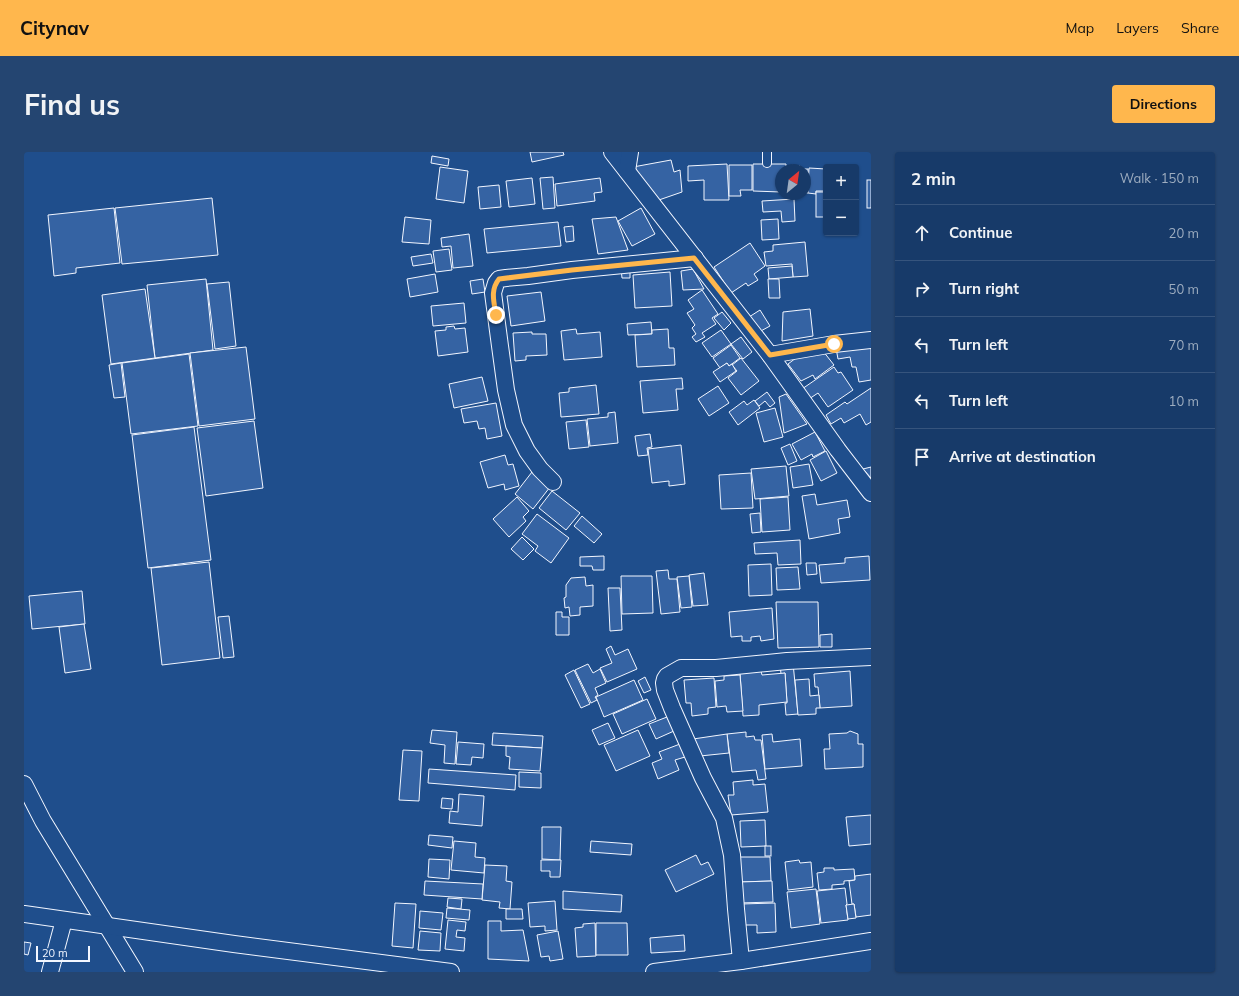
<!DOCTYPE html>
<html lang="en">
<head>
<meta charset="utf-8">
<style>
  :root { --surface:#173a69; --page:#244571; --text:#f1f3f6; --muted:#9eadc0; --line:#36547d; --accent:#ffb74d }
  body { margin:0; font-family:Mulish,sans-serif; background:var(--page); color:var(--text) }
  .controls { position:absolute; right:12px; top:12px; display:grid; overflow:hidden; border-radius:4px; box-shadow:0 1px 3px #0004 }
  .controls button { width:36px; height:36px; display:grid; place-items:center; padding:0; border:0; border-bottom:1px solid var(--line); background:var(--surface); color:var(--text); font:20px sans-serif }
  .compass { position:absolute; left:751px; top:12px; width:36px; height:36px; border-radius:50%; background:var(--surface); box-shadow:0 1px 3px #0004; rotate:29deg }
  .scale { position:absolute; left:12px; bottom:10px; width:54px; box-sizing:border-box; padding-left:4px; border:2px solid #f2f6ff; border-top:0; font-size:11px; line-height:14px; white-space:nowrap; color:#f2f6ff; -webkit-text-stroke:3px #1f4e8c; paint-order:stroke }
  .stop { position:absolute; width:12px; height:12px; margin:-9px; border:3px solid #ffb74d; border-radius:50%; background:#fff }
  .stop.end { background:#ffb74d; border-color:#fff; box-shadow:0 1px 4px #0008 }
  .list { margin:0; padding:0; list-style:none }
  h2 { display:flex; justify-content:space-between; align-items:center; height:52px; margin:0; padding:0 16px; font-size:17px }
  h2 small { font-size:13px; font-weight:400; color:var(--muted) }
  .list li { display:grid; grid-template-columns:26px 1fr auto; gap:12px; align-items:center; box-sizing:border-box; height:56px; padding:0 16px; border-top:1px solid var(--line) }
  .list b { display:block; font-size:15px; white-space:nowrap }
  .list em { font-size:13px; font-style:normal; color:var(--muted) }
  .icon { flex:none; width:22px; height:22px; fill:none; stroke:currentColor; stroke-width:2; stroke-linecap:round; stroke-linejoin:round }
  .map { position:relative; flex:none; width:847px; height:820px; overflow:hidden; border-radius:4px }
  header { display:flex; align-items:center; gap:24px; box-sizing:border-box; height:56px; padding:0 20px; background:var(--accent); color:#111 }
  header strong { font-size:19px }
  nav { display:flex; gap:22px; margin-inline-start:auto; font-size:14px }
  .intro { display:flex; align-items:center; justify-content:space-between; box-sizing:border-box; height:96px; padding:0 24px }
  h1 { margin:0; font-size:28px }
  .button { padding:10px 18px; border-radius:4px; background:var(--accent); color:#111; font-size:14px; font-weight:700 }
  main { display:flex; gap:24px; padding:0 24px }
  aside { flex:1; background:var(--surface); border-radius:4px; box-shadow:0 1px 3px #0004 }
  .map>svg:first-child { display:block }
</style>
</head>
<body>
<header>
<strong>Citynav</strong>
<nav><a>Map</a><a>Layers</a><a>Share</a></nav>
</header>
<div class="intro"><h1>Find us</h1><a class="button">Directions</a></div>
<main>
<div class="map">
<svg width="847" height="820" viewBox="0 0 847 820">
  <rect width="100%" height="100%" fill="#1f4e8c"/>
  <g fill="#3563a3" stroke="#f2f6ff">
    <polygon points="506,0 539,0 540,3 508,10"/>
    <polygon points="408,4 425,7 424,14 407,11"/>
    <polygon points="647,8 650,20 656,18 658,40 632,49 609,15"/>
    <polygon points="703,12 705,48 680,48 680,28 664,29 664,14"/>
    <polygon points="729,12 762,12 762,18 757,18 757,40 729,39"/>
    <polygon points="705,13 728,13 728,38 716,38 717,44 705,44"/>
    <polygon points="768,13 776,14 776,17 784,17 784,41 781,41 781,18 768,18"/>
    <polygon points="416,15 444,19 440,51 412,47"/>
    <polygon points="785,16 802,17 802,39 792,39 792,42 784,41"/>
    <polygon points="529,25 531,56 519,57 516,26"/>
    <polygon points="508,26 511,52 485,55 482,29"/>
    <polygon points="576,26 578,40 570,41 571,49 533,54 531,32"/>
    <rect x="843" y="28" width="4" height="28"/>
    <polygon points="475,33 477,55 456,57 454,35"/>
    <rect x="792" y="40" width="10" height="25"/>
    <polygon points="188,46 194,103 98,112 91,56"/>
    <polygon points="770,47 771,69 758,70 757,59 739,60 738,49"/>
    <polygon points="90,56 96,111 52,116 52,121 30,124 24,63"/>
    <polygon points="617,56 631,82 608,94 594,69"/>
    <polygon points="381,65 407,68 405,92 378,90"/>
    <polygon points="592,65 604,98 574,102 568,67"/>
    <polygon points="754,67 755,87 738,88 737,68"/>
    <polygon points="534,70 537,94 463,101 460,77"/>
    <polygon points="549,74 550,89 542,90 540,75"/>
    <polygon points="445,82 449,114 429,116 427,94 418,95 417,86"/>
    <polygon points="781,90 784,124 769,125 768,112 742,114 740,100 749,99 749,93"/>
    <polygon points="726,91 741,114 730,122 734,128 724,134 722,131 707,141 690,115"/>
    <polygon points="425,97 428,118 412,120 409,99"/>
    <polygon points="407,102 409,111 389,114 387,105"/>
    <polygon points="768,114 769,125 745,127 744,116"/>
    <polygon points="597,116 606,116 606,126 598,126"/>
    <polygon points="669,117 680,137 659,138 657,119"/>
    <polygon points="646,120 648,154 611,156 609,123"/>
    <polygon points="411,122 414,140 386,145 383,127"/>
    <polygon points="182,127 189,198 131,206 123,133"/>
    <polygon points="459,127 461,140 448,142 446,129"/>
    <polygon points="744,127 755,127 756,146 745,146"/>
    <polygon points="205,130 212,194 191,197 183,132"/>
    <polygon points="121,137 131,206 87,212 78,143"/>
    <polygon points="678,138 694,162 688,166 692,172 678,181 681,185 672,190 668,185 672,182 668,176 671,173 663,161 670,157 664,148"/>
    <polygon points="517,140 521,169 487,174 483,144"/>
    <polygon points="440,151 442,171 409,174 407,154"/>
    <polygon points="786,157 789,184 758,189 759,160"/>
    <polygon points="736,158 746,174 735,180 725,165"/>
    <polygon points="698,160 707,171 700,178 690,166"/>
    <polygon points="627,170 628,182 604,183 603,172"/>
    <polygon points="430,174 431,177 441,176 444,200 414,204 411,179 422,178 422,175"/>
    <polygon points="552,177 553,182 576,180 578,205 540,208 537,179"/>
    <polygon points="644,177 645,196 650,196 651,213 613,215 611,183 628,182 628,178"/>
    <polygon points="697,178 707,192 688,205 678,191"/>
    <polygon points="508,180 508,182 522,182 523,203 502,204 502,208 491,209 489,181"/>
    <polygon points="717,185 728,200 719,207 707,192"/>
    <polygon points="847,190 847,228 835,230 832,215 828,215 826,205 814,207 812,196"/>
    <polygon points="707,193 716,206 705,214 703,211 696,216 689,206"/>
    <polygon points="222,195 231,267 175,274 166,201"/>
    <polygon points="799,199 810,213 791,227 789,223 777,229 764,212 772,206"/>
    <polygon points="165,202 174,274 107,282 98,211"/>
    <polygon points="717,206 735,229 717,243 704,226 713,219 708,213"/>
    <polygon points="97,211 101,245 90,246 85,213"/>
    <polygon points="703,211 705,214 708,212 712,219 696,230 689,220"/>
    <polygon points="810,215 814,221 817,220 829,238 804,255 794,241 785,247 778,237"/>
    <polygon points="458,225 464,249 430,256 425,232"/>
    <polygon points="658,226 659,237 652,237 654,258 619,261 616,229"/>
    <polygon points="572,233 575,262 537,265 535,241 545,240 545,236"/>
    <polygon points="694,234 705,251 685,264 674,247"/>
    <polygon points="847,236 847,270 842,273 836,262 820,271 817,266 807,272 802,263 821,250 823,252"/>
    <polygon points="743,240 751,251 746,255 741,249 735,254 731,249"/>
    <polygon points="762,242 783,272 760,281 755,245"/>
    <polygon points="730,248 736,256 714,273 705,260 720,249 723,253"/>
    <polygon points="472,251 478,284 463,287 461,276 455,277 453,269 440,271 437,257"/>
    <polygon points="751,256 759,285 740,290 732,261"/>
    <polygon points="591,260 594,291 566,294 563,267 584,265 584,261"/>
    <polygon points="562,268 565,295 545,297 542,270"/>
    <polygon points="230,269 239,336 182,344 173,276"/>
    <polygon points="170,275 187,408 124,416 108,283"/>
    <polygon points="791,280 801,299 789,305 788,302 777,308 768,292"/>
    <polygon points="626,282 628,295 623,296 624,303 614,304 611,284"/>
    <polygon points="766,292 773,309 764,313 757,296"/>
    <polygon points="657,293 661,332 645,334 645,329 628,331 624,297"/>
    <polygon points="802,299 813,321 797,329 786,308"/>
    <polygon points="481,303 484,313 489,312 495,334 481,338 480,332 464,336 456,310"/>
    <polygon points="785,312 789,333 769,336 766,315"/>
    <polygon points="762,314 765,344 731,347 727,317"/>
    <polygon points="847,315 847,326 839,317"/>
    <polygon points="508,320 526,335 509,357 491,342"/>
    <polygon points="727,321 729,356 697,357 695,323"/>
    <polygon points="528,339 556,361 542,378 515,356"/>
    <polygon points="791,342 793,353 823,348 826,365 814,367 816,381 785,387 778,344"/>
    <polygon points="493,345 505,359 499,365 502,369 485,385 469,367"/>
    <polygon points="764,345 766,378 738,380 736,347"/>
    <polygon points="736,361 737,380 728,381 726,362"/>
    <polygon points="513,362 545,386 527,411 511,399 514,394 498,382"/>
    <polygon points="558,364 578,382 570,391 550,374"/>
    <polygon points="498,385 510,397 499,408 487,397"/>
    <polygon points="776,388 777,412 754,413 753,401 731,402 730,391"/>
    <polygon points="580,404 580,418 569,418 568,414 556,414 556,405"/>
    <polygon points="845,404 846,428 797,431 795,413 821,411 821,406"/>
    <polygon points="185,410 196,506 138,513 127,416"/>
    <polygon points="782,411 792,411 793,422 783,423"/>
    <polygon points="747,412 748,443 725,444 724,413"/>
    <polygon points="774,415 776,437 753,438 752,416"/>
    <polygon points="644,418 645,427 653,427 656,460 637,462 632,419"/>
    <polygon points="680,421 684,453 669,454 665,423"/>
    <polygon points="597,424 628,424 629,461 598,462"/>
    <polygon points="665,424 668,455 657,456 653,425"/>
    <polygon points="561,425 562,434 569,433 569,454 556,455 556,463 546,464 545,455 541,456 540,446 542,445 542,433 547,426"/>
    <polygon points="584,436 596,436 598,478 586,479"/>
    <polygon points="58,439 61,472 8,477 5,444"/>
    <polygon points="752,450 794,450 795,495 754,496"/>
    <polygon points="748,456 750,487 737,489 736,484 727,485 727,489 718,489 718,484 707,485 705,460"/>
    <polygon points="532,460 538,460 538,465 545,465 545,483 532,483"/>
    <polygon points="205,464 210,505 199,506 194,465"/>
    <polygon points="60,472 67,517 41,521 35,475"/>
    <polygon points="808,482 808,495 796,495 796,483"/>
    <polygon points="587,494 591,503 604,497 613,517 583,530 576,516 588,511 582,497"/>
    <polygon points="769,511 774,562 762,563 761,551 763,551 761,521 757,522 756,512"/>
    <polygon points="564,512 569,521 576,517 582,531 571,536 574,543 571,545 573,548 567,551 551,518"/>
    <polygon points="550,518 566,552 557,556 541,523"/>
    <polygon points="737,519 738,523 761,521 763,550 735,553 735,563 719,564 716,521"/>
    <polygon points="826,519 828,554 796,556 794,535 791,535 790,522"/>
    <polygon points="716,523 719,559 703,560 702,554 693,555 691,529 700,528 700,524"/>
    <polygon points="621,525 627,538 620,541 614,529"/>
    <polygon points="690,526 692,555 684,556 684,562 668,564 667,551 662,551 660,528"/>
    <polygon points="785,527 786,544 795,543 796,556 792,556 792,562 774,563 771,528"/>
    <polygon points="610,528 619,548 580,565 572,545"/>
    <polygon points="623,547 632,567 598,582 589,562"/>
    <polygon points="643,565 650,579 632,587 625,572"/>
    <polygon points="584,571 591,586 575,593 568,578"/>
    <polygon points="408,578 433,580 431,612 420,611 421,593 406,591"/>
    <polygon points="614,578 626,604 592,619 580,593"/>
    <polygon points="826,579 834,582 834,592 839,592 839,615 801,617 800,597 806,597 805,582 823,581"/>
    <polygon points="722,580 722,585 730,584 731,588 737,588 742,627 734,628 732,618 708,620 703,582"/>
    <polygon points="469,581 519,584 518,596 468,593"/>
    <polygon points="703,582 705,601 676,604 669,587"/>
    <polygon points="748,582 749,590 776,587 778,614 741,617 738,583"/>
    <polygon points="434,590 460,592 459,606 448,605 447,613 432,612"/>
    <polygon points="656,592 661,605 651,608 655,618 634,627 628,611 638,607 635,600"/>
    <polygon points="482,594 518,596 516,619 485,617 486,605 482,604"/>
    <polygon points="379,598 398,599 395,649 375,648"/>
    <polygon points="405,617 492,623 491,638 404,631"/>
    <polygon points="495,620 517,621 517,636 495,635"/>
    <polygon points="729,628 729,633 741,632 744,660 707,663 704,643 710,643 709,630"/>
    <polygon points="435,642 460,644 458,674 425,671 426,659 434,660"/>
    <polygon points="418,646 429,647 428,657 417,656"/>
    <polygon points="847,663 847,692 825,694 822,665"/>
    <polygon points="741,668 742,694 717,695 716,669"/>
    <polygon points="518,675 537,675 536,708 518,707"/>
    <polygon points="405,683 429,685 428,696 404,693"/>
    <polygon points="430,689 452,691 451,705 461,706 460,721 427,718"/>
    <polygon points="567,689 608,692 607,703 566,700"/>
    <rect x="741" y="694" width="6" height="10"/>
    <polygon points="672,703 677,713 684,710 690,722 652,740 641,718"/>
    <polygon points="711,705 746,705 747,729 717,730"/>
    <polygon points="405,707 426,708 425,727 404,725"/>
    <polygon points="517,708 537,708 536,725 526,725 526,719 517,719"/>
    <polygon points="775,708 776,711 787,710 789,735 764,738 761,710"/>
    <polygon points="461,713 483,714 482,729 488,730 486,757 475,756 476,750 458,748"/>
    <polygon points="800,716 810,716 810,718 830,717 831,728 820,729 820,732 808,733 808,737 795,738 793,721 800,720"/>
    <polygon points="847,722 847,763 832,765 830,752 828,752 825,729 831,728 831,724"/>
    <polygon points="401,729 459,732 458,747 400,743"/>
    <polygon points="748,729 749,750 715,751 715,730"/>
    <polygon points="821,736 823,752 822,753 824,768 797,771 793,739"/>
    <polygon points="792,737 796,772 767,776 763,740"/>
    <polygon points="539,739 598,743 597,760 539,757"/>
    <polygon points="424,746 438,747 437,757 423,755"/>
    <polygon points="531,749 533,778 521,779 521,774 506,775 504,751"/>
    <polygon points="371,751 392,752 389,796 368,794"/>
    <polygon points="751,751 752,780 733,781 733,773 718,773 717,752"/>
    <polygon points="830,752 832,766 824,767 822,753"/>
    <polygon points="423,756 446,758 445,768 422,766"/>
    <polygon points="482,757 498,757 499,767 482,767"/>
    <polygon points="396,759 419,761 417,778 395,776"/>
    <polygon points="424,768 442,770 441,779 433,778 432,785 441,786 440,799 421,797"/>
    <polygon points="464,769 477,769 477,779 499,778 505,809 464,807"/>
    <polygon points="571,771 572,804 553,805 551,776 559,775 559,772"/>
    <polygon points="572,771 603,771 604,803 572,803"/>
    <polygon points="396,779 417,781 416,799 394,798"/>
    <polygon points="534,779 539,807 526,809 525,804 517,805 513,783"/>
    <polygon points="660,783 661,799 627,801 626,786"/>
    <polygon points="0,790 7,791 4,803 0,802"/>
  </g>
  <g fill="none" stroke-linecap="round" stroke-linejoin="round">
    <g stroke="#f2f6ff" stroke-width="10">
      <polyline id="lane" points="743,0 743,11"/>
    </g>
    <g stroke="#f2f6ff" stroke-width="18">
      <g id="street">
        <polyline points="588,0 746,203 814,298 847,341"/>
        <polyline points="603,19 606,0"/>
        <polyline points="746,203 810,192 847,188"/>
        <polyline points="529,330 516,317 503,299 490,273 482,238 476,194 469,141 472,131 475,127 482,126 504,124 548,118 671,106"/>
        <polyline points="0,632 19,669 111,820"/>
        <polyline points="0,762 210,792 427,820"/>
        <polyline points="717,809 712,757 708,703 700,666 679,626 648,556 641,538 640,531 641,527 643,524 657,516 692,516 763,509 847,505"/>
        <polyline points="26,820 40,768"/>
        <polyline points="630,820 717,809 847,789"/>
      </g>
    </g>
    <use href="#lane" stroke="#1f4e8c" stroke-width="8"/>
    <use href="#street" stroke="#1f4e8c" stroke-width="16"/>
  </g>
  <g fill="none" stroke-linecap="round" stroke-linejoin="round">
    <path stroke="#ffb74d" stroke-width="5" d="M472 163C470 150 466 138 475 127L548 118 670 106 746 203 810 192"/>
  </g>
</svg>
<div class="controls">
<button>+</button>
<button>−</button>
</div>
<svg class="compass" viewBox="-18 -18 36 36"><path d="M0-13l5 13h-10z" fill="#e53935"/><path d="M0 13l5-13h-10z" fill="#9eadc0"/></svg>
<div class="scale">20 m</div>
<div class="stop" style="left:810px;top:192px"></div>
<div class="stop end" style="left:472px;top:163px"></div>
</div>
<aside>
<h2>2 min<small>Walk · 150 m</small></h2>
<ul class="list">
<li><svg class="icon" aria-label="ahead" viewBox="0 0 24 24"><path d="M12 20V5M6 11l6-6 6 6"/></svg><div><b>Continue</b></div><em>20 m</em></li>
<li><svg class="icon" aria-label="right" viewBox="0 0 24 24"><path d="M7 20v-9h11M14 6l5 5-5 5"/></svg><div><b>Turn right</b></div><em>50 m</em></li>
<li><svg class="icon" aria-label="left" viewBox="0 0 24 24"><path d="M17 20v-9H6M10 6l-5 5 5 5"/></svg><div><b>Turn left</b></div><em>70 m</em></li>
<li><svg class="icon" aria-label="left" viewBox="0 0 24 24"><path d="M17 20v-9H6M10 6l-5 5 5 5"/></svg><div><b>Turn left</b></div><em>10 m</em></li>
<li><svg class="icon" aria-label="arrive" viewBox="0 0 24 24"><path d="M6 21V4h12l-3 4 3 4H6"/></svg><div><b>Arrive at destination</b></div></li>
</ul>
</aside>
</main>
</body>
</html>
